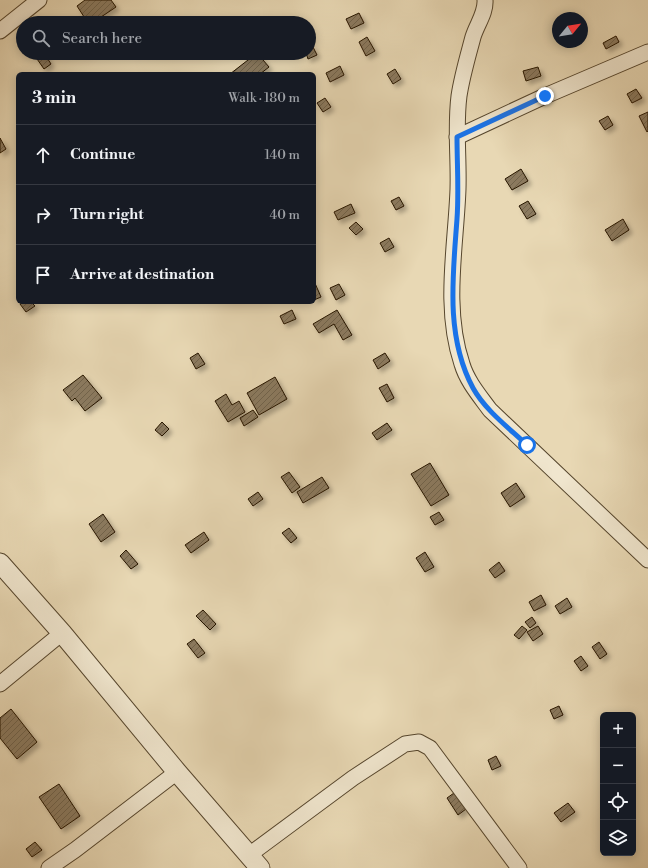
<!DOCTYPE html>
<html lang="en">
<head>
<meta charset="utf-8">
<style>
  :root { --surface:#171b24; --page:#242831; --text:#f1f3f6; --muted:#9ea1a6; --line:#363941 }
  body { margin:0; font-family:"Libre Bodoni",serif; background:var(--page); color:var(--text) }
  .controls { position:absolute; right:12px; bottom:12px; display:grid; overflow:hidden; border-radius:6px; box-shadow:0 2px 10px #0003 }
  .controls button { width:36px; height:36px; display:grid; place-items:center; padding:0; border:0; border-bottom:1px solid var(--line); background:var(--surface); color:var(--text); font:20px sans-serif }
  .compass { position:absolute; left:552px; top:12px; width:36px; height:36px; border-radius:50%; background:var(--surface); box-shadow:0 2px 10px #0003; rotate:60deg }
  .stop { position:absolute; width:12px; height:12px; margin:-9px; border:3px solid #1a73e8; border-radius:50%; background:#fff }
  .stop.end { background:#1a73e8; border-color:#fff; box-shadow:0 1px 4px #0008 }
  .list { margin:0; padding:0; list-style:none }
  h2 { display:flex; justify-content:space-between; align-items:center; height:52px; margin:0; padding:0 16px; font-size:17px }
  h2 small { font-size:13px; font-weight:400; color:var(--muted) }
  .list li { display:grid; grid-template-columns:26px 1fr auto; gap:12px; align-items:center; box-sizing:border-box; height:60px; padding:0 16px; border-top:1px solid var(--line) }
  .list b { display:block; font-size:15px; white-space:nowrap }
  .list em { font-size:13px; font-style:normal; color:var(--muted) }
  .icon { flex:none; width:22px; height:22px; fill:none; stroke:currentColor; stroke-width:2; stroke-linecap:round; stroke-linejoin:round }
  .map { position:relative; flex:none; width:648px; height:868px; overflow:hidden }
  .search { position:absolute; background:var(--surface); box-shadow:0 2px 10px #0003; left:16px; top:16px; width:300px; height:44px; display:flex; align-items:center; gap:10px; box-sizing:border-box; padding:0 14px; border-radius:22px; color:var(--muted); font-size:15px }
  .panel { position:absolute; background:var(--surface); box-shadow:0 2px 10px #0003; left:16px; top:72px; width:300px; height:232px; border-radius:6px }
  .map>svg:first-child { display:block }
</style>
</head>
<body>
<div class="map">
<svg width="648" height="868" viewBox="0 0 648 868">
  <defs>
    <pattern id="building-hatch" width="6" height="6" patternUnits="userSpaceOnUse"><rect width="6" height="6" fill="#8b7a5e"/><path d="M-1 1l2-2M0 6l6-6M5 7l2-2" fill="none" stroke="#71634b"/></pattern>
    <filter id="shadow"><feDropShadow dx="3.5" dy="3.5" stdDeviation="2" flood-color="#0004"/></filter>
  </defs>
  <rect width="100%" height="100%" fill="#e8d8b4"/>
  <filter id="stains"><feTurbulence type="fractalNoise" baseFrequency=".005" numOctaves="4"/><feColorMatrix values="0 0 0 0 .2 0 0 0 0 .09 0 0 0 0 .02 0 0 0 .5 -.17"/></filter>
  <radialGradient id="worn" r=".72"><stop offset=".6" stop-color="#630" stop-opacity="0"/><stop offset="1" stop-color="#630" stop-opacity=".3"/></radialGradient>
  <g fill="url(#building-hatch)" stroke="#261500" filter="url(#shadow)">
    <polygon points="85,0 111,0 116,7 92,23 88,23 77,6"/>
    <polygon points="359,13 364,23 351,29 346,19"/>
    <polygon points="616,36 619,42 606,49 603,43"/>
    <polygon points="367,37 375,51 366,56 359,42"/>
    <polygon points="313,47 317,55 308,59 306,53 309,53 309,48"/>
    <polygon points="39,53 44,53 51,64 44,69 35,56"/>
    <polygon points="257,53 269,67 260,74 230,74"/>
    <polygon points="340,66 344,75 330,82 326,73"/>
    <polygon points="538,67 541,76 526,81 523,71"/>
    <polygon points="395,69 401,79 393,84 387,74"/>
    <polygon points="636,89 642,98 632,103 627,94"/>
    <polygon points="325,98 331,107 323,112 317,103"/>
    <polygon points="648,112 648,131 647,132 639,116"/>
    <polygon points="608,116 613,125 605,130 599,121"/>
    <polygon points="0,138 6,149 0,153"/>
    <polygon points="521,169 528,181 512,190 505,179"/>
    <polygon points="399,197 404,206 396,210 391,201"/>
    <polygon points="528,201 536,214 527,219 519,206"/>
    <polygon points="351,204 355,213 338,220 334,212"/>
    <polygon points="623,219 629,230 612,241 605,230"/>
    <polygon points="356,222 363,229 356,235 349,228"/>
    <polygon points="389,238 394,247 385,252 380,243"/>
    <polygon points="314,281 321,297 314,300"/>
    <polygon points="339,284 345,295 336,300 330,288"/>
    <polygon points="24,302 31,302 35,306 26,312 20,304"/>
    <polygon points="292,310 296,319 284,324 280,316"/>
    <polygon points="337,310 352,335 343,340 334,324 319,333 313,324"/>
    <polygon points="198,353 205,364 196,369 190,358"/>
    <polygon points="385,353 390,361 378,369 373,360"/>
    <polygon points="83,375 102,398 85,411 75,398 72,401 63,390"/>
    <polygon points="275,377 287,399 259,415 247,393"/>
    <polygon points="387,384 394,398 387,402 379,388"/>
    <polygon points="226,394 232,405 239,401 245,412 228,422 215,401"/>
    <polygon points="253,410 258,417 244,426 240,418"/>
    <polygon points="162,422 169,429 162,436 155,430"/>
    <polygon points="387,423 392,430 377,440 372,433"/>
    <polygon points="430,463 449,495 431,506 411,474"/>
    <polygon points="289,472 300,487 292,493 281,477"/>
    <polygon points="322,477 329,488 303,503 297,492"/>
    <polygon points="516,483 525,497 510,507 501,493"/>
    <polygon points="258,492 263,499 253,506 248,499"/>
    <polygon points="439,512 444,520 435,525 430,517"/>
    <polygon points="103,514 115,532 101,542 89,524"/>
    <polygon points="289,528 297,538 291,543 282,533"/>
    <polygon points="204,532 209,540 191,553 185,545"/>
    <polygon points="126,550 138,564 131,569 120,556"/>
    <polygon points="425,552 434,567 425,572 416,558"/>
    <polygon points="499,562 505,571 495,578 489,570"/>
    <polygon points="541,595 546,605 534,611 529,602"/>
    <polygon points="567,598 572,607 560,614 555,606"/>
    <polygon points="203,610 216,624 210,630 196,616"/>
    <polygon points="532,617 536,623 530,628 525,622"/>
    <polygon points="522,626 527,630 519,639 514,635"/>
    <polygon points="538,626 543,634 533,641 527,632"/>
    <polygon points="194,639 205,653 198,658 187,644"/>
    <polygon points="599,642 607,654 600,659 592,647"/>
    <polygon points="581,656 588,666 581,671 574,661"/>
    <polygon points="559,706 563,715 554,719 550,710"/>
    <polygon points="11,709 37,742 17,759 0,738 0,718"/>
    <polygon points="496,756 501,766 492,770 488,760"/>
    <polygon points="59,784 80,816 61,829 39,797"/>
    <polygon points="454,793 466,809 458,815 447,798"/>
    <polygon points="568,803 575,812 561,822 554,813"/>
    <polygon points="35,842 42,850 32,857 26,849"/>
  </g>
  <g fill="none" stroke-linecap="round" stroke-linejoin="round">
    <g stroke="#56462d" stroke-width="17">
      <g id="minor">
        <path d="M485 0C486 13 477 24 473 37 468 56 462 76 459 96 455 127 459 158 458 189 456 246 443 308 462 364 467 381 479 395 490 410L648 560"/>
        <polyline points="0,31 39,0"/>
        <polyline points="457,137 545,96 648,52"/>
        <polyline points="0,684 62,633"/>
        <polyline points="249,855 353,778 405,744 419,742 430,748 519,868"/>
        <polyline points="49,868 75,850 177,772"/>
      </g>
    </g>
    <g stroke="#56462d" stroke-width="21">
      <polyline id="tertiary" points="0,563 62,633 177,772 260,868"/>
    </g>
    <use href="#minor" stroke="#f0e6ce" stroke-width="15"/>
    <use href="#tertiary" stroke="#f0e6ce" stroke-width="19"/>
  </g>
  <g fill="none" stroke-linecap="round" stroke-linejoin="round">
    <path stroke="#1a73e8" stroke-width="5" d="M527 445C509 428 485 410 473 388 445 336 453 275 457 219 459 191 457 164 457 137L545 96"/>
  </g>
  <rect width="100%" height="100%" filter="url(#stains)"/>
  <rect width="100%" height="100%" fill="url(#worn)"/>
</svg>
<div class="controls">
<button>+</button>
<button>−</button>
<button><svg class="icon" aria-label="locate" viewBox="0 0 24 24"><circle cx="12" cy="12" r="6"/><path d="M12 2v4M12 18v4M2 12h4M18 12h4"/></svg></button>
<button><svg class="icon" aria-label="layers" viewBox="0 0 24 24"><path d="M12 4l9 5-9 5-9-5zM3 14l9 5 9-5"/></svg></button>
</div>
<svg class="compass" viewBox="-18 -18 36 36"><path d="M0-13l5 13h-10z" fill="#e53935"/><path d="M0 13l5-13h-10z" fill="#9ea1a6"/></svg>
<div class="stop" style="left:527px;top:445px"></div>
<div class="stop end" style="left:545px;top:96px"></div>
<div class="search"><svg class="icon" aria-label="search" viewBox="0 0 24 24"><circle cx="10" cy="10" r="6"/><path d="M15 15l6 6"/></svg>Search here</div>
<section class="panel">
<h2>3 min<small>Walk · 180 m</small></h2>
<ul class="list">
<li><svg class="icon" aria-label="ahead" viewBox="0 0 24 24"><path d="M12 20V5M6 11l6-6 6 6"/></svg><div><b>Continue</b></div><em>140 m</em></li>
<li><svg class="icon" aria-label="right" viewBox="0 0 24 24"><path d="M7 20v-9h11M14 6l5 5-5 5"/></svg><div><b>Turn right</b></div><em>40 m</em></li>
<li><svg class="icon" aria-label="arrive" viewBox="0 0 24 24"><path d="M6 21V4h12l-3 4 3 4H6"/></svg><div><b>Arrive at destination</b></div></li>
</ul>
</section>
</div>
</body>
</html>
